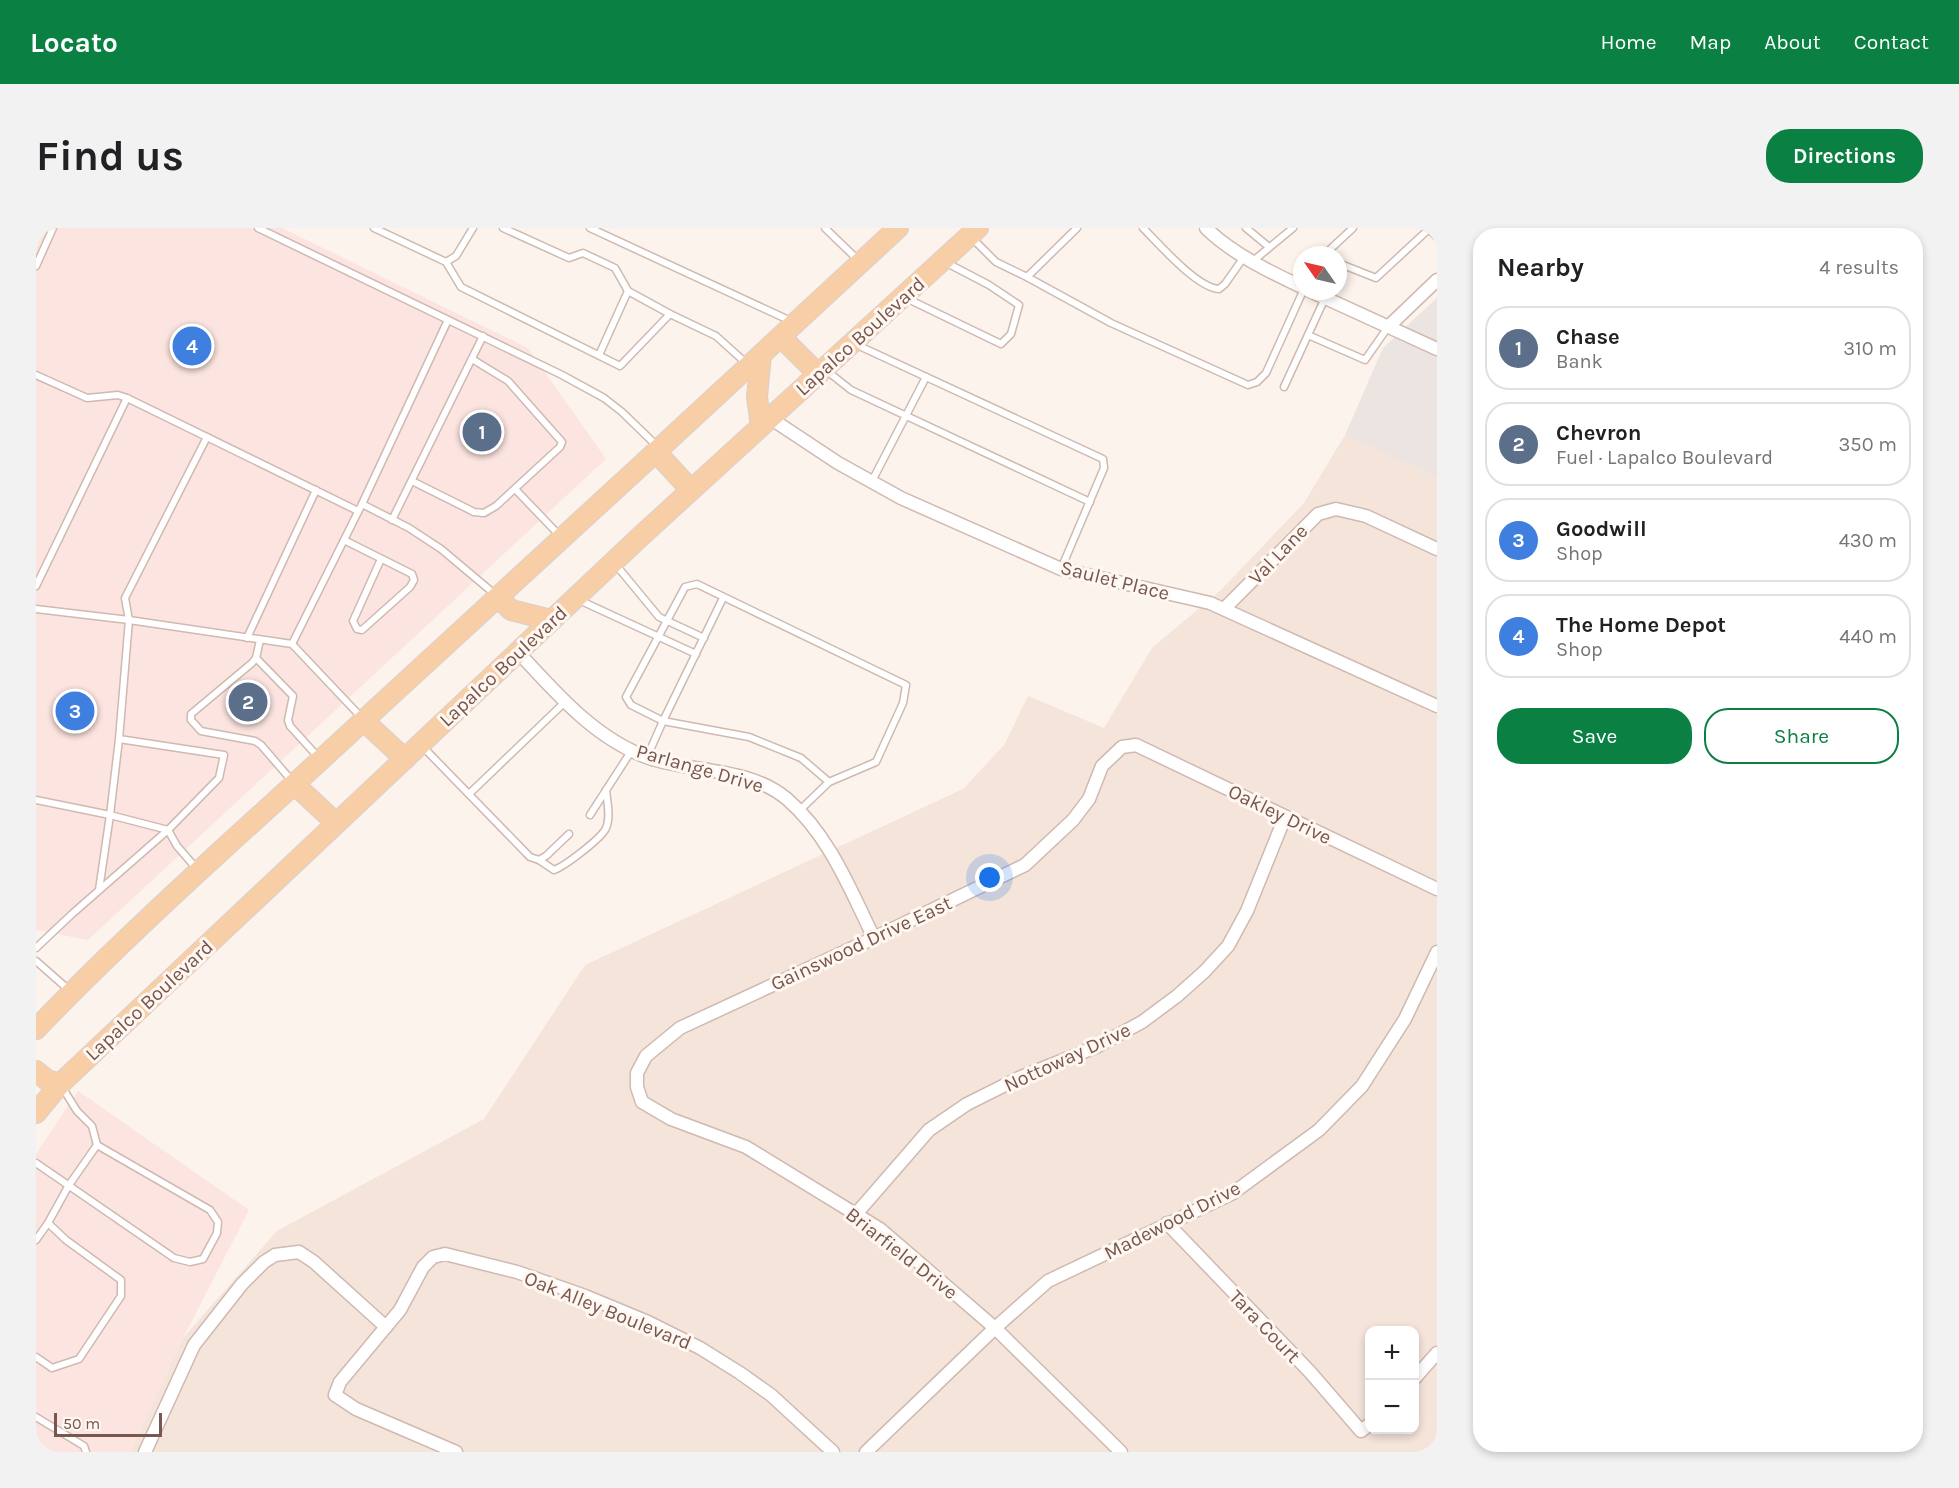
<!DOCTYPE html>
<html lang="en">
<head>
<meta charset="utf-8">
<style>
  :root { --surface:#fff; --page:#f2f2f2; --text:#202124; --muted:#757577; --line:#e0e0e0; --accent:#0b8043 }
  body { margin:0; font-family:Karla,sans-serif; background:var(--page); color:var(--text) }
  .controls { position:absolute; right:18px; bottom:18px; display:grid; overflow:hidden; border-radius:12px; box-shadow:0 3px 9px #0003 }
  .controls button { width:54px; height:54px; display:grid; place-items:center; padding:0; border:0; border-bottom:2px solid var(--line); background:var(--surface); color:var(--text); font:30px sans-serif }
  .compass { position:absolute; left:1257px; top:18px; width:54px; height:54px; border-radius:50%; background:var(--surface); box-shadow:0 3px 9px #0003; rotate:304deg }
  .scale { position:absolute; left:18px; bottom:15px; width:108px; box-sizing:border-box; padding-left:6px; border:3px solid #78574e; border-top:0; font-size:16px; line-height:21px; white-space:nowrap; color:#78574e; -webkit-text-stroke:4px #fff8f2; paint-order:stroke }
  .you { position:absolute; left:954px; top:650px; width:21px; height:21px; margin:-15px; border:4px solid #fff; border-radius:50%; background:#1a73e8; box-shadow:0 0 0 9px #1a73e833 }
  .badge { display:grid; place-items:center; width:39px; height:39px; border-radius:50%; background:var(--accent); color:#fff; font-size:20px; font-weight:700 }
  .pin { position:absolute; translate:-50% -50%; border:3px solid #fff; box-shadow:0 2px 6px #0006 }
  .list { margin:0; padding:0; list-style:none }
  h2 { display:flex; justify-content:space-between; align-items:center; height:78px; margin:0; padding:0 24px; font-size:26px }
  h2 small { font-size:20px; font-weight:400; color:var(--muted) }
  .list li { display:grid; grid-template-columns:39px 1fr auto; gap:18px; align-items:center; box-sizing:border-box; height:84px; margin:0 12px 12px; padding:0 12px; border:2px solid var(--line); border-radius:24px }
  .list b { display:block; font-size:22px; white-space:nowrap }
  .list p { margin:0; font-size:20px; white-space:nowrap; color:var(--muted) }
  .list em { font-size:20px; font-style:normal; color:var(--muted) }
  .actions { display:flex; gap:12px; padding:18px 24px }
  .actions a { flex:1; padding:14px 0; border:2px solid var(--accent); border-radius:24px; text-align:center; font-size:21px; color:var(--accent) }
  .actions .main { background:var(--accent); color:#fff }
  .map { position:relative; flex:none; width:1401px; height:1224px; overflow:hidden; border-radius:24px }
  header { display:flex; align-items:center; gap:36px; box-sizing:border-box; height:84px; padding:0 30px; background:var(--accent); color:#fff }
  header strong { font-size:28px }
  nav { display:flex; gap:33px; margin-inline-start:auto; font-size:21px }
  .intro { display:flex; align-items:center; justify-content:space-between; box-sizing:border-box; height:144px; padding:0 36px }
  h1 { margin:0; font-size:42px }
  .button { padding:15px 27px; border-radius:24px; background:var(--accent); color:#fff; font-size:21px; font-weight:700 }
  main { display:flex; gap:36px; padding:0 36px }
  aside { flex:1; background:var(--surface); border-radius:24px; box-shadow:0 3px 9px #0003 }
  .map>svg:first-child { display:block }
</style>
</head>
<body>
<header>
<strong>Locato</strong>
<nav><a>Home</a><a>Map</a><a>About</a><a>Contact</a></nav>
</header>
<div class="intro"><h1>Find us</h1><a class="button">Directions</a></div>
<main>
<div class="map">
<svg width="1401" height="1224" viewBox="0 0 1401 1224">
  <rect width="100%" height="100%" fill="#fcf3ec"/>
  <path fill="#f4e4da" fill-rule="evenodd" d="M1309 207 1401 249V1224H94L147 1110 241 1003 448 891 549 737 927 561 968 517 992 468 1068 500 1116 420 1184 363 1268 275ZM1334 1102H1378V1202H1334Z"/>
  <g fill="#fce4e0">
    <polygon points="0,0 246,0 492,120 570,231 52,712 0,702"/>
    <polygon points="42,863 213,982 147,1110 94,1224 0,1224 0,926"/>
  </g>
  <polygon fill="#ece4e1" points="1401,70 1401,249 1309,207 1347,120"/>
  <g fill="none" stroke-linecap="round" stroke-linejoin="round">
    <g stroke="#cfb9b0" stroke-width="9">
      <g id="service">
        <polyline points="222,0 526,147 568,170 586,184 621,218"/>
        <polyline points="338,0 410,34 425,59 584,138 634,86 680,108 710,135"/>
        <polyline points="467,0 533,30 547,25 579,40 592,63"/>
        <polyline points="554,0 757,94"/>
        <polyline points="789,0 822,32"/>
        <path d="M1107 0C1123 16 1161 60 1183 61L1189 56 1208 29"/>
        <polyline points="1210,0 1233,19"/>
        <polyline points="1392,0 1401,9"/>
        <polyline points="936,10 960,34 991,49 1075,95 1212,157 1221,154 1230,145 1267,63"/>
        <polyline points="1288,27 1317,0"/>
        <polyline points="1217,33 1257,0"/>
        <polyline points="410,34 420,28 437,0"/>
        <polyline points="1302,35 1340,50 1394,0"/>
        <polyline points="0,38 17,0"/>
        <polyline points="991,49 1041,0"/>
        <polyline points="870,70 965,116 975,106 983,77 953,57 909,34"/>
        <polyline points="1272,107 1329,132 1352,99"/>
        <polyline points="819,116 1067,231 1068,240 1025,341"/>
        <polyline points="563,127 592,63 634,86"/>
        <polyline points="791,143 815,162 1054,274"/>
        <polyline points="0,147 51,170 82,167 91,170 322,283"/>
        <polyline points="1248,159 1289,70"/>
        <polyline points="171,209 89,370 93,392 256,416 326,490"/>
        <polyline points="376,253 438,284 448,285 460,278 524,219 526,214 472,153 436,131"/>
        <polyline points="836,253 890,149"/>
        <polyline points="479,261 524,308"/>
        <polyline points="326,276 373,300 405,321 461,368"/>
        <polyline points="356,292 447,108"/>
        <polyline points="308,312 376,346 378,352 374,359 326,402 321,401 317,393 345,331"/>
        <polyline points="580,337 623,389 668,410"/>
        <polyline points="0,358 91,170"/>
        <polyline points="687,370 627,493 595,477 590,469 649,359 661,356 870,457 867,475 840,534 793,554"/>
        <polyline points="543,372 660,426"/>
        <polyline points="0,381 93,392 83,511 74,587 132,602 183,550 188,527 83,511"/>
        <polyline points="211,410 280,262"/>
        <polyline points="224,412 220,430 216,435 155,486 155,492 165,503 219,513 225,517 256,553"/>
        <polyline points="256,416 326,276 412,92"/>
        <polyline points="220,430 257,468 252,492 254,498 282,529"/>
        <polyline points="387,519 494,629 503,632 510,628 533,606"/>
        <polyline points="611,529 627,493 713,509 765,530 793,554 763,583"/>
        <polyline points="433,566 529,474"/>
        <polyline points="0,572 74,587 63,662"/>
        <polyline points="554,587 596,522"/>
        <path d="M503 632 518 642C529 638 566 610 570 600 575 589 571 573 570 562"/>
        <polyline points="0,720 36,686 132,602 141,618 160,640"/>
        <polyline points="0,733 33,762"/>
        <polyline points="0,935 138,1030 154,1034 167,1031 181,1005 182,994 174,982 61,917"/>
        <polyline points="0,1012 12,995"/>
        <polyline points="0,1129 16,1140 43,1131 85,1068 85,1052 30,1012 12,995 33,957 61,917 56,898 41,883 26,859"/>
        <polyline points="0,1189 48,1218 50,1224"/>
      </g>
    </g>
    <g stroke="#cfb9b0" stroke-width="15">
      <g id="minor">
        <path d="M1170 0C1195 25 1234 44 1266 59"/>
        <polyline points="1274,63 1401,121"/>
        <polyline points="1352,99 1401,52"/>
        <polyline points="734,190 802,235 865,270 1025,341 1174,375 1401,478"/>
        <polyline points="1188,381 1282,286 1300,281 1330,288 1401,321"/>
        <path d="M482 424C520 465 559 511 613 530 658 545 713 539 751 571 793 607 814 661 838 710"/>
        <polyline points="820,986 893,902 931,876 985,849 1060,819 1106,794 1141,768 1168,744 1192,718 1211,683 1249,589"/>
        <polyline points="1131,995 1274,1144 1325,1203 1334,1196"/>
        <polyline points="1378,1151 1401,1125"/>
        <polyline points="109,1224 158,1117 206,1056 228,1034 239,1027 263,1024 278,1034 350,1099"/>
        <polyline points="420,1224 320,1181 299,1167 304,1154 364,1082 387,1039 397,1029 409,1026 481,1044 549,1068 612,1094 664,1120 704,1145 735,1167 797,1224"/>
        <polyline points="830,1224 959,1100 1012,1053 1197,965 1283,902 1326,858 1369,791 1401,724"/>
        <polyline points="1085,1224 959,1100 844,1001 710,919 635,891 606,874 601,859 601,845 610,828 644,800 838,710 989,637 1037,592 1053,571 1066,538 1086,519 1100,517 1401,661"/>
      </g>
    </g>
    <g stroke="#d9d0cd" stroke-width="22">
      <g id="primary">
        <polyline points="745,109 782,146"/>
        <polyline points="725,127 721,169 725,198"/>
        <polyline points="620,224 655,262"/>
        <polyline points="462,369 475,382 515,392"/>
        <polyline points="328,493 369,531"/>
        <polyline points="258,556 300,595"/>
        <path d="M0 801C104 693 217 595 327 493 506 329 684 165 862 0"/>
        <polyline points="0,843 11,852 24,856"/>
        <polyline points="0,885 24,856 605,308 942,0"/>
      </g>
    </g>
    <use href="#service" stroke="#fff" stroke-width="6"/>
    <use href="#minor" stroke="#fff" stroke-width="12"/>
    <use href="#primary" stroke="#f8cea7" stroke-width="20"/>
  </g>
  <g text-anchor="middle" stroke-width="6" stroke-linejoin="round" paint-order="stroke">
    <g font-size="20" fill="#78574e" stroke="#fff8f2">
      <text transform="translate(824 108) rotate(-42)" y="7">Lapalco Boulevard</text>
      <text transform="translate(1242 326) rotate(-46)" y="7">Val Lane</text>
      <text transform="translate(1079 352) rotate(14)" y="7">Saulet Place</text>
      <text transform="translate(467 438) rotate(-43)" y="7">Lapalco Boulevard</text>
      <text transform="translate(664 540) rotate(16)" y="7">Parlange Drive</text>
      <text transform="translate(1244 586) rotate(26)" y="7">Oakley Drive</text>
      <text transform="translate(825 715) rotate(-25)" y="7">Gainswood Drive East</text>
      <text transform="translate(113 772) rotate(-43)" y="7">Lapalco Boulevard</text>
      <text transform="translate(1031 829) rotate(-25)" y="7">Nottoway Drive</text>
      <text transform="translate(1136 992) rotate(-27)" y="7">Madewood Drive</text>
      <text transform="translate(866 1025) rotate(38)" y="7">Briarfield Drive</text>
      <text transform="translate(572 1082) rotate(22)" y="7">Oak Alley Boulevard</text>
      <text transform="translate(1229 1098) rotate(46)" y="7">Tara Court</text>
    </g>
  </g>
</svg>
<div class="controls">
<button>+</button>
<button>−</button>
</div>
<svg class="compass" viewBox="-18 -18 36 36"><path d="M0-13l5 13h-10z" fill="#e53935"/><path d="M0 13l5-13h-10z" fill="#757577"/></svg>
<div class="scale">50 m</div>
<div class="you"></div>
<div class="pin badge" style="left:446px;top:204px;background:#5c6f8a">1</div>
<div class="pin badge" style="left:212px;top:474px;background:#5c6f8a">2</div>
<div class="pin badge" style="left:39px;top:483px;background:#3f7fe0">3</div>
<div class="pin badge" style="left:156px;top:118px;background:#3f7fe0">4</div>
</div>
<aside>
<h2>Nearby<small>4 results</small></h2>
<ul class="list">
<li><span class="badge" style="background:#5c6f8a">1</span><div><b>Chase</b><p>Bank</p></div><em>310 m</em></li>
<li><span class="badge" style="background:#5c6f8a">2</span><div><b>Chevron</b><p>Fuel · Lapalco Boulevard</p></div><em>350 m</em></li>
<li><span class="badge" style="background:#3f7fe0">3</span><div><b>Goodwill</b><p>Shop</p></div><em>430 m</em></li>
<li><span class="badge" style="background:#3f7fe0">4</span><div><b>The Home Depot</b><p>Shop</p></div><em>440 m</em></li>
</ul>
<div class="actions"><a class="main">Save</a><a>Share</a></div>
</aside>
</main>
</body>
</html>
